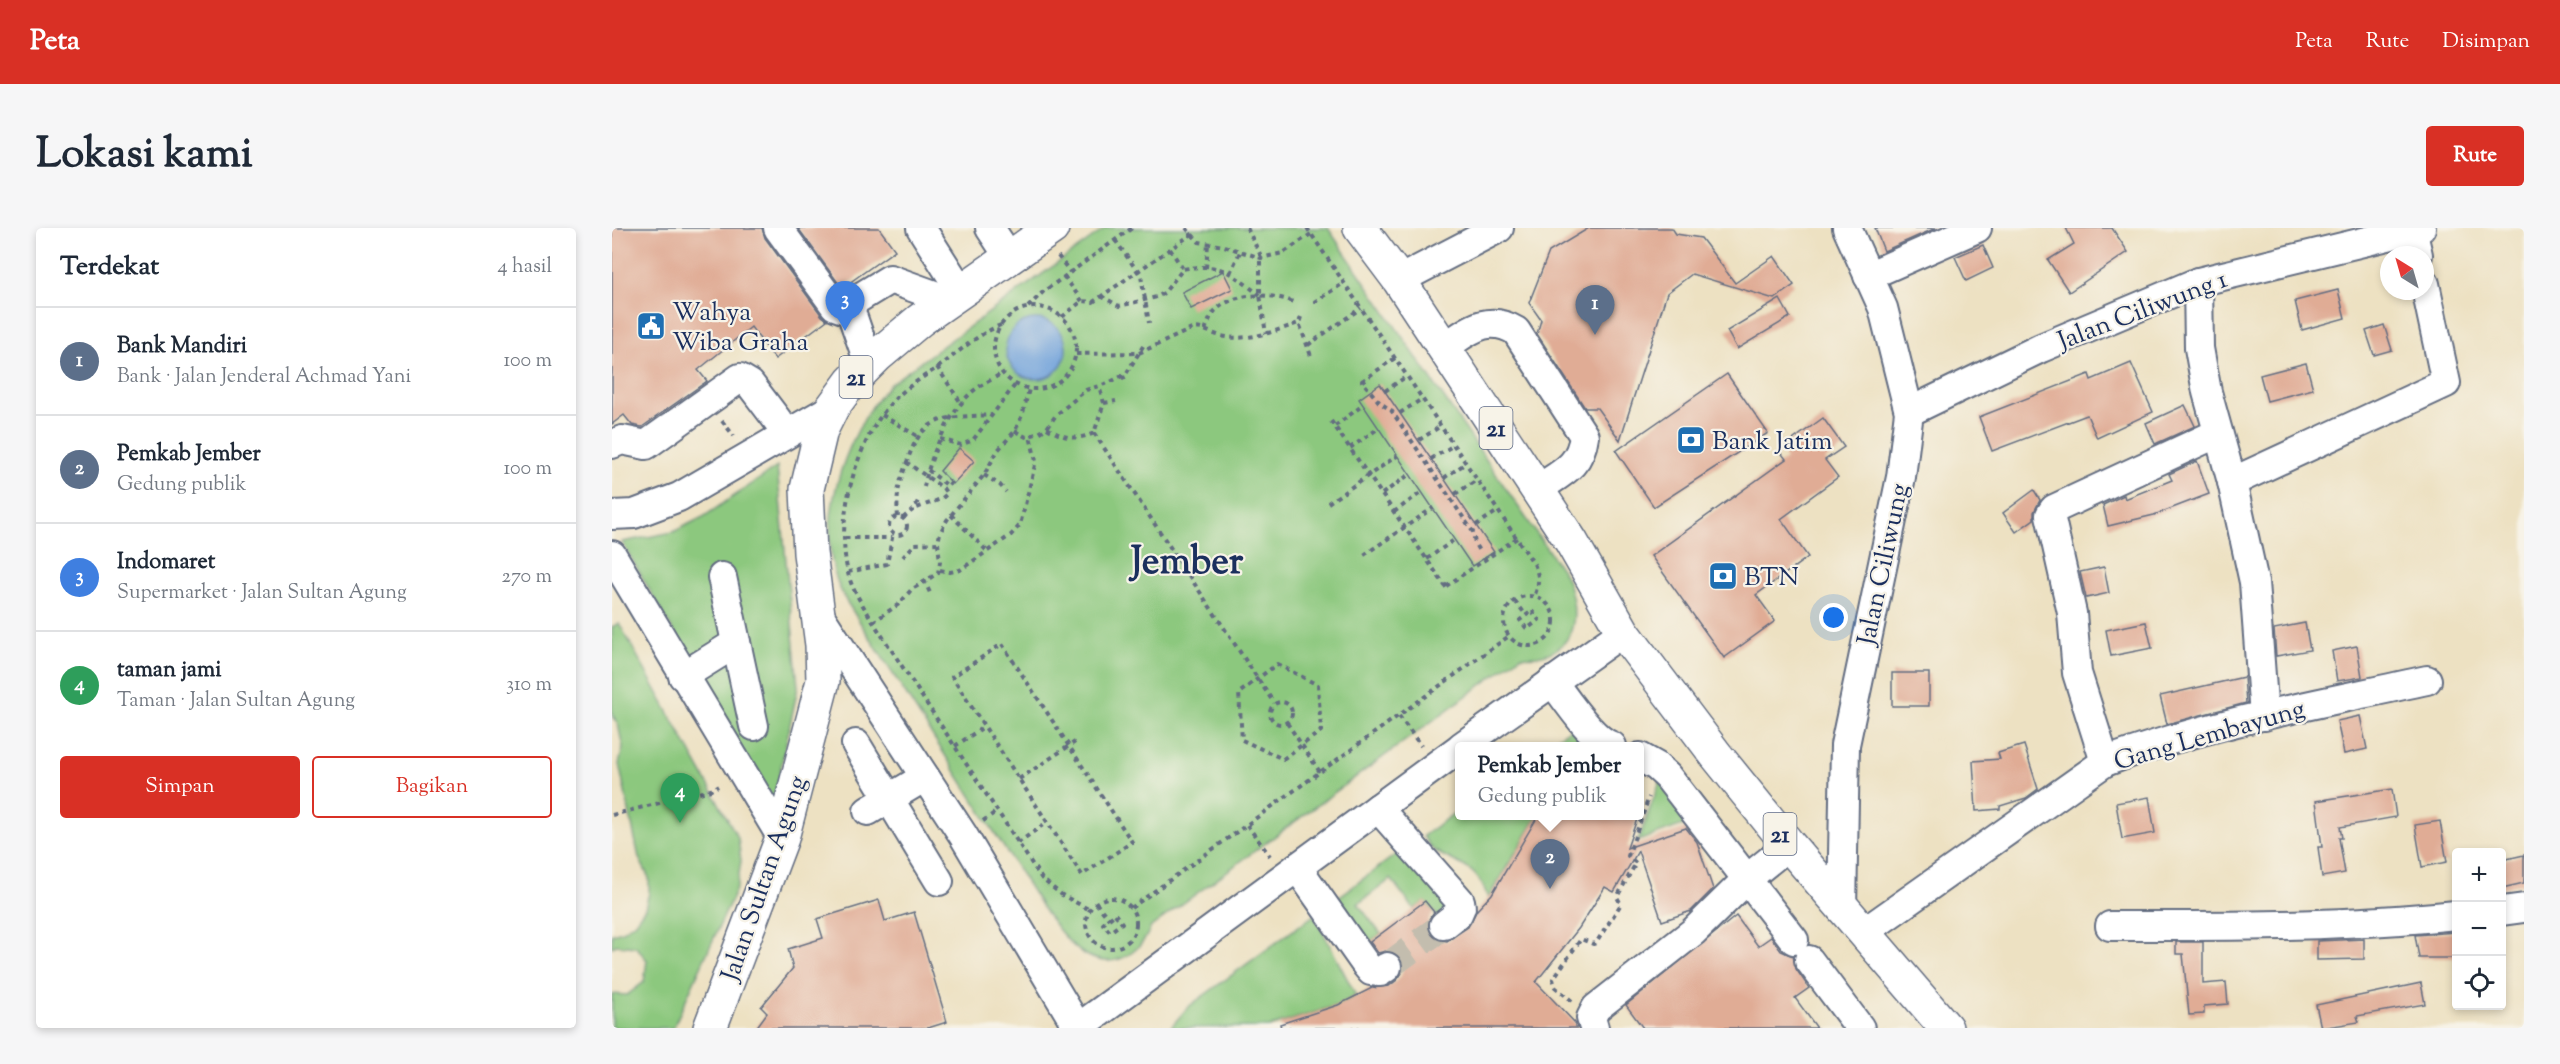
<!DOCTYPE html>
<html lang="id">
<head>
<meta charset="utf-8">
<style>
  :root { --surface:#fff; --page:#f6f6f7; --text:#1f2937; --muted:#747a83; --line:#e0e1e3; --accent:#d93025 }
  body { margin:0; font-family:"Sorts Mill Goudy",serif; background:var(--page); color:var(--text) }
  .controls { position:absolute; right:18px; bottom:18px; display:grid; overflow:hidden; border-radius:6px; box-shadow:0 3px 9px #0003 }
  .controls button { width:54px; height:54px; display:grid; place-items:center; padding:0; border:0; border-bottom:2px solid var(--line); background:var(--surface); color:var(--text); font:30px sans-serif }
  .compass { position:absolute; left:1768px; top:18px; width:54px; height:54px; border-radius:50%; background:var(--surface); box-shadow:0 3px 9px #0003; rotate:323deg }
  .you { position:absolute; left:1222px; top:390px; width:21px; height:21px; margin:-15px; border:4px solid #fff; border-radius:50%; background:#1a73e8; box-shadow:0 0 0 9px #1a73e833 }
  .badge { display:grid; place-items:center; width:39px; height:39px; border-radius:50%; background:var(--accent); color:#fff; font-size:20px; font-weight:700 }
  .pin { position:absolute; translate:-50% -50px; filter:drop-shadow(0 2px 3px #0008) }
  .pin::after { content:''; position:absolute; top:32px; width:21px; height:18px; background:inherit; clip-path:polygon(0 0,100% 0,50% 100%) }
  .popup { position:absolute; left:843px; top:514px; width:189px; height:78px; box-sizing:border-box; display:grid; place-content:center; border-radius:6px; background:var(--surface); filter:drop-shadow(0 2px 4px #0005); font-size:20px; white-space:nowrap; color:var(--muted) }
  .popup b { font-size:22px; color:var(--text) }
  .popup::after { content:''; position:absolute; left:50%; top:100%; margin-left:-12px; border:12px solid transparent; border-top-color:var(--surface) }
  .list { margin:0; padding:0; list-style:none }
  h2 { display:flex; justify-content:space-between; align-items:center; height:78px; margin:0; padding:0 24px; font-size:26px }
  h2 small { font-size:20px; font-weight:400; color:var(--muted) }
  .list li { display:grid; grid-template-columns:39px 1fr auto; gap:18px; align-items:center; box-sizing:border-box; height:108px; padding:0 24px; border-top:2px solid var(--line) }
  .list b { display:block; font-size:22px; white-space:nowrap }
  .list p { margin:0; font-size:20px; white-space:nowrap; color:var(--muted) }
  .list em { font-size:20px; font-style:normal; color:var(--muted) }
  .actions { display:flex; gap:12px; padding:18px 24px }
  .actions a { flex:1; padding:14px 0; border:2px solid var(--accent); border-radius:6px; text-align:center; font-size:21px; color:var(--accent) }
  .actions .main { background:var(--accent); color:#fff }
  .icon { flex:none; width:33px; height:33px; fill:none; stroke:currentColor; stroke-width:2; stroke-linecap:round; stroke-linejoin:round }
  .map { position:relative; flex:none; width:1912px; height:800px; overflow:hidden; border-radius:6px }
  header { display:flex; align-items:center; gap:36px; box-sizing:border-box; height:84px; padding:0 30px; background:var(--accent); color:#fff }
  header strong { font-size:28px }
  nav { display:flex; gap:33px; margin-inline-start:auto; font-size:21px }
  .intro { display:flex; align-items:center; justify-content:space-between; box-sizing:border-box; height:144px; padding:0 36px }
  h1 { margin:0; font-size:42px }
  .button { padding:15px 27px; border-radius:6px; background:var(--accent); color:#fff; font-size:21px; font-weight:700 }
  main { display:flex; gap:36px; padding:0 36px }
  aside { flex:1; background:var(--surface); border-radius:6px; box-shadow:0 3px 9px #0003 }
  .map>svg:first-child { display:block }
</style>
</head>
<body>
<header>
<strong>Peta</strong>
<nav><a>Peta</a><a>Rute</a><a>Disimpan</a></nav>
</header>
<div class="intro"><h1>Lokasi kami</h1><a class="button">Rute</a></div>
<main>
<aside>
<h2>Terdekat<small>4 hasil</small></h2>
<ul class="list">
<li><span class="badge" style="background:#5c6f8a">1</span><div><b>Bank Mandiri</b><p>Bank · Jalan Jenderal Achmad Yani</p></div><em>100 m</em></li>
<li><span class="badge" style="background:#5c6f8a">2</span><div><b>Pemkab Jember</b><p>Gedung publik</p></div><em>100 m</em></li>
<li><span class="badge" style="background:#3f7fe0">3</span><div><b>Indomaret</b><p>Supermarket · Jalan Sultan Agung</p></div><em>270 m</em></li>
<li><span class="badge" style="background:#2e9e5b">4</span><div><b>taman jami</b><p>Taman · Jalan Sultan Agung</p></div><em>310 m</em></li>
</ul>
<div class="actions"><a class="main">Simpan</a><a>Bagikan</a></div>
</aside>
<div class="map">
<svg width="1912" height="800" viewBox="0 0 1912 800">
  <rect width="100%" height="100%" fill="#f7f3e8"/>
  <filter id="ink" filterUnits="userSpaceOnUse"><feTurbulence type="fractalNoise" baseFrequency=".0167" numOctaves="2"/><feDisplacementMap in="SourceGraphic" scale="12" xChannelSelector="R" yChannelSelector="G"/><feConvolveMatrix kernelMatrix="1 2 1 2 8 2 1 2 1" color-interpolation-filters="sRGB"/></filter>
  <filter id="wash" filterUnits="userSpaceOnUse"><feTurbulence type="fractalNoise" baseFrequency=".008" numOctaves="4" result="noise"/><feDisplacementMap in="SourceGraphic" scale="24" xChannelSelector="R" yChannelSelector="G"/><feGaussianBlur stdDeviation="1.35" result="paint"/><feColorMatrix in="noise" values="0 0 0 0 0 0 0 0 0 0 0 0 0 0 0 0 0 1.4 0 .05"/><feComposite in="paint" operator="in"/></filter>
  <g filter="url(#wash)">
    <rect width="100%" height="100%" fill="#ede1c2"/>
    <g fill="#8cc87e" stroke="#547c6e" stroke-width="1.5">
      <path d="M494 0H716L953 347C971 387 964 433 909 428L539 699C527 727 501 743 472 726 456 716 445 699 434 685L233 371C197 307 231 207 278 156Z"/>
      <polygon points="165,239 186,459 161,577 10,314 61,304 91,289"/>
      <polygon points="7,395 126,610 129,633 125,659 61,800 0,800 0,766 15,767 32,754 35,732 24,719 5,717 0,719 0,706 10,703 23,694 33,680 37,665 37,650 27,630 7,536 11,520 6,496 0,486 0,399"/>
      <polygon points="962,498 982,518 934,518"/>
      <polygon points="1048,553 1080,594 1026,613"/>
      <path d="M848 581V588H926L876 670C864 636 849 639 823 623 818 620 814 613 811 608Z"/>
      <polygon points="790,622 833,676 834,681 828,691 813,674 802,681 779,651 746,676 769,706 756,715 724,671"/>
      <polygon points="702,687 744,768 726,777 657,799 558,800 576,779"/>
    </g>
    <circle fill="#70a1da" stroke="#46689c" stroke-width="1.5" cx="424" cy="121" r="30"/>
    <g id="blocks">
      <g fill="#e0ac95">
        <polygon points="0,0 150,0 153,10 210,88 215,92 163,131 139,99 86,142 95,153 30,199 20,197 12,187 0,196"/>
        <polygon points="186,0 267,0 283,22 230,60"/>
        <polygon points="977,0 1060,0 1064,6 1089,10 1123,55 1162,28 1182,57 1162,71 1080,46 1055,65 1008,212 985,180 973,180 925,106 929,92 917,75 937,24"/>
        <polygon points="1263,0 1324,0 1272,23"/>
        <polygon points="1454,0 1500,0 1516,24 1457,64 1436,32 1462,16"/>
        <polygon points="1371,17 1381,40 1354,53 1343,29"/>
        <polygon points="611,43 620,61 579,81 570,64"/>
        <polygon points="1726,62 1733,90 1690,102 1683,73"/>
        <polygon points="1168,71 1178,89 1125,121 1115,103"/>
        <polygon points="1772,97 1780,122 1762,127 1754,103"/>
        <polygon points="1519,135 1541,184 1485,210 1475,187 1380,223 1367,189 1477,146 1479,152"/>
        <polygon points="1694,135 1701,161 1655,173 1648,147"/>
        <polygon points="1115,146 1156,205 1042,279 1004,223"/>
        <polygon points="768,156 882,324 860,338 747,171"/>
        <polygon points="1573,177 1583,198 1543,216 1534,195"/>
        <polygon points="1211,190 1232,219 1213,232 1226,249 1169,291 1196,329 1144,367 1163,393 1112,430 1039,328 1174,231 1167,222"/>
        <polygon points="347,220 362,233 341,256 328,243"/>
        <polygon points="1585,233 1597,266 1542,287 1496,298 1491,277 1512,267 1513,271 1560,252 1557,246"/>
        <polygon points="1422,262 1428,272 1422,284 1422,291 1404,304 1391,285"/>
        <polygon points="1492,339 1497,365 1474,370 1468,344"/>
        <polygon points="1534,394 1540,420 1499,428 1494,402"/>
        <polygon points="1693,395 1698,422 1664,428 1662,401"/>
        <polygon points="1745,418 1750,449 1725,453 1720,423"/>
        <rect x="1280" y="445" width="37" height="33"/>
        <polygon points="1632,449 1634,475 1555,496 1548,468"/>
        <polygon points="1748,488 1755,521 1732,526 1725,493"/>
        <polygon points="1412,517 1426,561 1414,570 1388,578 1388,581 1364,583 1361,533 1388,531 1386,525"/>
        <polygon points="1780,561 1784,589 1728,599 1730,610 1727,610 1733,645 1710,649 1706,619 1710,619 1704,573"/>
        <polygon points="1537,569 1543,605 1510,611 1504,575"/>
        <polygon points="926,588 1026,588 1015,620 1074,600 1085,614 1101,661 1079,683 1050,693 1026,623 1002,664 993,659 967,700 924,754 963,795 965,800 669,800 668,796 726,777 760,760 777,758 785,752 790,745 791,737 789,730 781,724 774,723 766,725 758,714 813,673 822,684 817,691 816,700 819,707 825,712 835,713 856,699 865,682 880,666"/>
        <polygon points="1828,593 1835,634 1810,639 1803,597"/>
        <polygon points="1912,627 1912,655 1890,660 1890,632"/>
        <polygon points="267,672 273,693 302,684 335,794 316,800 144,800 155,785 149,779 181,740 176,721 211,710 205,691"/>
        <polygon points="1124,688 1146,718 1159,709 1169,723 1181,728 1184,741 1197,760 1183,770 1205,800 1031,800 1014,777"/>
        <polygon points="1845,704 1845,730 1807,730 1803,707"/>
        <polygon points="1752,711 1752,731 1705,732 1705,713"/>
        <polygon points="1564,714 1591,714 1591,756 1614,754 1616,776 1592,778 1592,786 1577,787 1571,726 1564,726"/>
        <polygon points="1809,755 1813,776 1745,788 1747,794 1709,800 1704,777"/>
      </g>
    </g>
  </g>
  <g filter="url(#ink)">
    <use href="#blocks" fill-opacity="0" stroke="#646d81" stroke-width="1.5"/>
    <g fill="none" stroke-linecap="round" stroke-linejoin="round">
      <polyline stroke="#c3bdae" stroke-width="28" stroke-dasharray="28 14" stroke-linecap="butt" points="775,739 832,697"/>
      <g stroke="#646d81" stroke-width="32">
        <g id="minor">
          <polyline points="166,0 223,78 239,84"/>
          <polyline points="309,0 349,63"/>
          <polyline points="378,0 397,29"/>
          <polyline points="1800,1 1806,27"/>
          <polyline points="1256,48 1365,0"/>
          <polyline points="787,52 887,0"/>
          <polyline points="1586,54 1587,120 1595,164 1620,254 1642,354 1652,488"/>
          <path d="M831 120C856 104 874 85 904 103L972 208C968 239 949 245 926 261"/>
          <polyline points="257,136 239,84 242,73 278,51 336,72"/>
          <polyline points="1297,184 1429,120 1586,54 1809,0"/>
          <polyline points="0,216 10,212 34,217 128,150 138,156 175,205"/>
          <polyline points="1620,254 1834,155 1813,56"/>
          <polyline points="0,287 22,286 67,269 220,180"/>
          <polyline points="0,327 170,610"/>
          <polyline points="110,349 142,498"/>
          <polyline points="206,385 351,607 466,800"/>
          <polyline points="71,448 124,415"/>
          <path d="M940 453C953 470 980 512 1000 518"/>
          <polyline points="244,516 327,653"/>
          <polyline points="850,518 1011,404"/>
          <polyline points="1028,529 1044,538 1055,548 1182,712"/>
          <polyline points="1493,534 1465,445 1460,385 1438,287 1442,281 1606,205"/>
          <polyline points="766,580 848,673 849,679 846,686 832,697"/>
          <polyline points="256,583 313,549"/>
          <polyline points="685,639 754,737 759,743 768,744 775,739"/>
          <polyline points="1230,682 1233,517 1289,249 1297,184 1271,80 1235,0"/>
          <polyline points="1890,683 1912,680"/>
          <path d="M1498 698C1614 698 1729 699 1844 687"/>
          <path d="M1251 705 1493 534C1596 495 1707 476 1815 452"/>
          <polyline points="1197,732 1248,800"/>
          <polyline points="466,800 848,520"/>
          <polyline points="982,800 979,790 984,780 1081,704 1136,650 1177,617"/>
        </g>
      </g>
      <g stroke="#646d81" stroke-width="36">
        <g id="highway">
          <polyline points="748,0 787,52 959,313 1011,404 1104,527 1177,617 1334,800"/>
          <polyline points="98,800 170,610 211,453 210,417 198,325 195,261 209,202 220,180 239,154 265,128 308,92 440,0"/>
        </g>
      </g>
      <g stroke="#646d81" stroke-width="4" stroke-dasharray="4.5 4.5" stroke-linecap="butt">
        <polyline points="574,0 587,14 612,18 649,30 671,25 699,6"/>
        <polyline points="635,0 648,26 648,67 654,106"/>
        <path d="M695 0 922 336C928 349 927 356 922 369"/>
        <polyline points="503,12 529,48 537,95"/>
        <polyline points="558,21 571,41"/>
        <polyline points="446,28 458,44"/>
        <polyline points="594,40 596,16"/>
        <polyline points="618,45 628,24"/>
        <polyline points="452,48 470,73"/>
        <path d="M489 68 507 78 545 69 552 65 571 41C611 34 618 45 648 67"/>
        <polyline points="702,74 732,55"/>
        <polyline points="416,79 431,64 520,0"/>
        <circle cx="423" cy="120" r="41"/>
        <polyline points="450,89 470,73 481,74 583,4"/>
        <polyline points="689,89 687,95 699,128"/>
        <path d="M389 97C368 105 350 121 332 135 315 147 295 158 281 173 243 214 223 291 236 345 240 363 252 378 261 394L430 651 450 667 478 682"/>
        <path d="M593 102C596 95 599 86 605 81 625 63 661 65 684 75"/>
        <polyline points="696,117 749,80"/>
        <path d="M464 126 527 125 582 100C592 100 600 106 609 108 635 114 663 103 687 95"/>
        <polyline points="783,130 750,153 768,175 779,182 861,304 863,316 868,325"/>
        <polyline points="325,139 349,175"/>
        <polyline points="511,148 514,155"/>
        <polyline points="773,163 795,148"/>
        <polyline points="492,175 504,173"/>
        <polyline points="788,185 810,171"/>
        <polyline points="270,187 305,208"/>
        <polyline points="110,193 122,208"/>
        <polyline points="719,193 836,362"/>
        <polyline points="723,198 751,177"/>
        <path d="M435 200C451 210 464 213 482 205L492 175 487 158"/>
        <polyline points="403,203 414,209 427,205 435,200 444,187 474,162 496,155 514,146 533,115"/>
        <polyline points="482,205 662,475"/>
        <polyline points="328,211 349,217 361,212 403,157"/>
        <polyline points="807,212 829,198"/>
        <polyline points="738,220 767,200"/>
        <polyline points="819,231 842,217"/>
        <polyline points="294,234 331,260 335,266 329,271 302,281"/>
        <polyline points="316,242 336,258 339,254"/>
        <polyline points="372,247 388,257 394,264"/>
        <polyline points="832,250 854,235"/>
        <path d="M312 259C318 229 336 186 358 166 367 157 380 152 390 145"/>
        <polyline points="770,266 798,246"/>
        <polyline points="843,266 865,252"/>
        <polyline points="716,275 785,228"/>
        <polyline points="782,284 810,264"/>
        <polyline points="339,287 376,324"/>
        <path d="M286 289C284 266 287 255 295 234 311 184 335 190 380 187"/>
        <circle cx="286" cy="298" r="9"/>
        <polyline points="291,290 302,281 306,273"/>
        <polyline points="864,297 886,283"/>
        <polyline points="233,310 280,310"/>
        <polyline points="752,327 821,280"/>
        <polyline points="291,329 303,316 325,315"/>
        <polyline points="815,331 842,312"/>
        <polyline points="328,342 338,344 348,342 399,307 408,297 424,233 418,208"/>
        <polyline points="236,344 275,336 281,305"/>
        <polyline points="312,352 319,367"/>
        <polyline points="834,358 905,310"/>
        <circle cx="917" cy="393" r="25"/>
        <polyline points="903,373 914,387"/>
        <polygon points="920,383 927,392 915,401 908,392"/>
        <polyline points="261,394 287,376 299,362 326,345 328,334 326,315 328,305 335,292 372,247 386,222 403,203 411,185 417,161"/>
        <polygon points="390,416 520,614 470,647 340,449"/>
        <polygon points="665,436 706,457 709,503 671,531 630,512 627,465"/>
        <circle cx="669" cy="485" r="11"/>
        <polyline points="787,488 809,518"/>
        <polyline points="675,495 708,544"/>
        <polyline points="343,518 373,498"/>
        <polyline points="407,551 463,514"/>
        <polyline points="0,587 99,562 106,558"/>
        <polyline points="371,593 385,583"/>
        <polyline points="635,597 658,628"/>
        <polyline points="406,615 435,594"/>
        <circle cx="499" cy="695" r="25"/>
        <polyline points="484,675 497,691"/>
        <polyline points="519,680 897,408"/>
        <polygon points="503,686 510,695 498,704 491,696"/>
        <polyline points="960,773 943,759 941,751 969,711 981,716 984,715 1009,676 1005,669 1024,635 1016,628 1037,569"/>
      </g>
      <use href="#minor" stroke="#fff" stroke-width="28"/>
      <use href="#highway" stroke="#fff" stroke-width="33"/>
    </g>
  </g>
  <defs>
    <g id="civic-square" transform="scale(1.5)"><rect x="-9" y="-9" width="18" height="18" rx="4" fill="#1f6fb2" stroke="#f7f3e8"/><path d="M-.6-6.5H3V-4.5H.6V-3L4-1V1h2V6H-6V1h2V-1L-.6-3ZM-1.2 2.5V6h2.4V2.5Z" fill="#fff"/></g>
    <g id="bank-square" transform="scale(1.5)"><rect x="-9" y="-9" width="18" height="18" rx="4" fill="#1f6fb2" stroke="#f7f3e8"/><path d="M-6-4H6V4H-6ZM0-2.3a2.3 2.3 0 1 0 0 4.6a2.3 2.3 0 1 0 0-4.6Z" fill="#fff"/></g>
  </defs>
  <g fill-rule="evenodd">
    <use href="#civic-square" x="39" y="98"/>
    <use href="#bank-square" x="1079" y="212"/>
    <use href="#bank-square" x="1111" y="348"/>
  </g>
  <g text-anchor="middle" stroke-width="4.5" stroke-linejoin="round" paint-order="stroke">
    <g fill="#f7f3e8" stroke="#5d6a87" stroke-width="1.5">
      <rect x="227.5" y="128" width="33" height="42" rx="4.5"/>
      <rect x="867.5" y="179" width="33" height="42" rx="4.5"/>
      <rect x="1151.5" y="585" width="33" height="42" rx="4.5"/>
    </g>
    <g font-size="24" font-weight="bold" fill="#1b2f5e">
      <text x="244" y="157">21</text>
      <text x="884" y="208">21</text>
      <text x="1168" y="614">21</text>
    </g>
    <g font-size="26" fill="#1b2f5e" stroke="#f7f3e8">
      <text transform="translate(1530 81) rotate(-21)" y="9">Jalan Ciliwung 1</text>
      <text transform="translate(1270 336) rotate(-78)" y="9">Jalan Ciliwung</text>
      <text transform="translate(1597 506) rotate(-16)" y="9">Gang Lembayung</text>
      <text transform="translate(151 650) rotate(-71)" y="9">Jalan Sultan Agung</text>
    </g>
    <g font-size="26" fill="#1b2f5e" stroke="#f7f3e8" text-anchor="start">
      <text x="60" y="92">Wahya<tspan x="60" dy="30">Wiba Graha</tspan></text>
      <text x="1100" y="221">Bank Jatim</text>
      <text x="1132" y="357">BTN</text>
    </g>
    <g font-size="38" font-weight="bold" fill="#1b2f5e" stroke="#f7f3e8">
      <text x="575" y="345">Jember</text>
    </g>
  </g>
</svg>
<div class="controls">
<button>+</button>
<button>−</button>
<button><svg class="icon" aria-label="locate" viewBox="0 0 24 24"><circle cx="12" cy="12" r="6"/><path d="M12 2v4M12 18v4M2 12h4M18 12h4"/></svg></button>
</div>
<svg class="compass" viewBox="-18 -18 36 36"><path d="M0-13l5 13h-10z" fill="#e53935"/><path d="M0 13l5-13h-10z" fill="#747a83"/></svg>
<div class="you"></div>
<div class="pin badge" style="left:983px;top:107px;background:#5c6f8a">1</div>
<div class="pin badge" style="left:938px;top:661px;background:#5c6f8a">2</div>
<div class="popup"><b>Pemkab Jember</b>Gedung publik</div>
<div class="pin badge" style="left:233px;top:103px;background:#3f7fe0">3</div>
<div class="pin badge" style="left:68px;top:595px;background:#2e9e5b">4</div>
</div>
</main>
</body>
</html>
